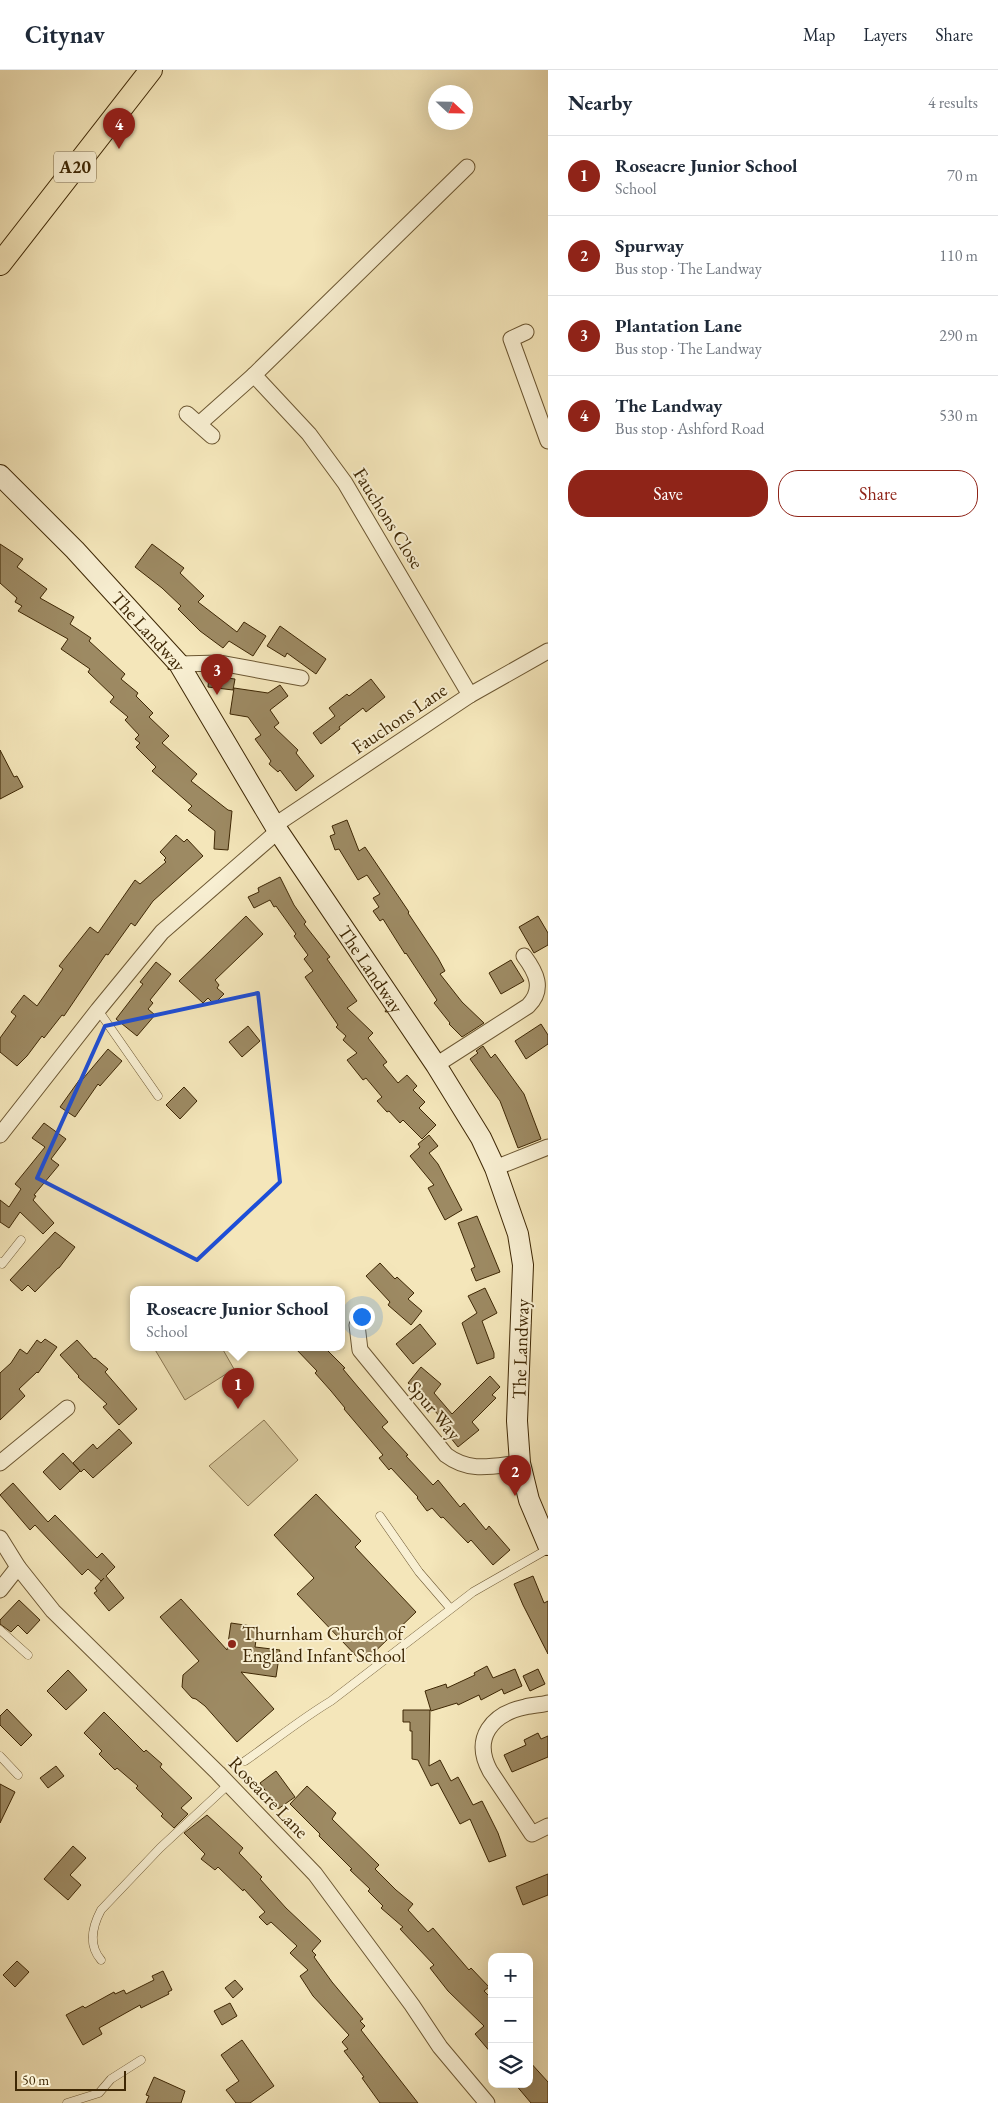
<!DOCTYPE html>
<html lang="en">
<head>
<meta charset="utf-8">
<style>
  :root { --surface:#fff; --page:#f6f6f7; --text:#1f2937; --muted:#747a83; --line:#e0e1e3; --accent:#8f2418 }
  body { margin:0; font-family:"EB Garamond",serif; background:var(--page); color:var(--text) }
  .controls { position:absolute; right:15px; bottom:15px; display:grid; overflow:hidden; border-radius:10px; box-shadow:0 5px 20px #0002 }
  .controls button { width:45px; height:45px; display:grid; place-items:center; padding:0; border:0; border-bottom:1px solid var(--line); background:var(--surface); color:var(--text); font:25px sans-serif }
  .compass { position:absolute; left:428px; top:15px; width:45px; height:45px; border-radius:50%; background:var(--surface); box-shadow:0 5px 20px #0002; rotate:112deg }
  .scale { position:absolute; left:15px; bottom:12px; width:111px; box-sizing:border-box; padding-left:5px; border:2px solid #3e2704; border-top:0; font-size:14px; line-height:18px; white-space:nowrap; color:#3e2704; -webkit-text-stroke:4px #f8efd2; paint-order:stroke }
  .you { position:absolute; left:361px; top:1246px; width:18px; height:18px; margin:-12px; border:4px solid #fff; border-radius:50%; background:#1a73e8; box-shadow:0 0 0 8px #1a73e833 }
  .badge { display:grid; place-items:center; width:32px; height:32px; border-radius:50%; background:var(--accent); color:#fff; font-size:16px; font-weight:700 }
  .pin { position:absolute; translate:-50% -41px; filter:drop-shadow(0 1px 2px #0008) }
  .pin::after { content:''; position:absolute; top:26px; width:18px; height:15px; background:inherit; clip-path:polygon(0 0,100% 0,50% 100%) }
  .popup { position:absolute; left:130px; top:1216px; width:215px; height:65px; box-sizing:border-box; display:grid; place-content:center; border-radius:10px; background:var(--surface); filter:drop-shadow(0 1px 4px #0005); font-size:16px; white-space:nowrap; color:var(--muted) }
  .popup b { font-size:19px; color:var(--text) }
  .popup::after { content:''; position:absolute; left:50%; top:100%; margin-left:-10px; border:10px solid transparent; border-top-color:var(--surface) }
  .list { margin:0; padding:0; list-style:none }
  h2 { display:flex; justify-content:space-between; align-items:center; height:65px; margin:0; padding:0 20px; font-size:21px }
  h2 small { font-size:16px; font-weight:400; color:var(--muted) }
  .list li { display:grid; grid-template-columns:32px 1fr auto; gap:15px; align-items:center; box-sizing:border-box; height:80px; padding:0 20px; border-top:1px solid var(--line) }
  .list b { display:block; font-size:19px; white-space:nowrap }
  .list p { margin:0; font-size:16px; white-space:nowrap; color:var(--muted) }
  .list em { font-size:16px; font-style:normal; color:var(--muted) }
  .actions { display:flex; gap:10px; padding:15px 20px }
  .actions a { flex:1; padding:11px 0; border:1px solid var(--accent); border-radius:20px; text-align:center; font-size:18px; color:var(--accent) }
  .actions .main { background:var(--accent); color:#fff }
  .icon { flex:none; width:28px; height:28px; fill:none; stroke:currentColor; stroke-width:2; stroke-linecap:round; stroke-linejoin:round }
  .map { position:relative; flex:none; width:548px; height:2033px; overflow:hidden }
  header { display:flex; align-items:center; gap:30px; box-sizing:border-box; height:70px; padding:0 25px; background:var(--surface); border-bottom:1px solid var(--line) }
  header strong { font-size:24px }
  nav { display:flex; gap:28px; margin-inline-start:auto; font-size:18px }
  main { display:flex }
  aside { flex:1; background:var(--surface) }
  .map>svg:first-child { display:block }
</style>
</head>
<body>
<header>
<strong>Citynav</strong>
<nav><a>Map</a><a>Layers</a><a>Share</a></nav>
</header>
<main>
<div class="map">
<svg width="548" height="2033" viewBox="0 0 548 2033">
  <rect width="100%" height="100%" fill="#f4e6ba"/>
  <filter id="stains"><feTurbulence type="fractalNoise" baseFrequency=".004" numOctaves="4"/><feColorMatrix values="0 0 0 0 .2 0 0 0 0 .09 0 0 0 0 .02 0 0 0 .5 -.17"/></filter>
  <radialGradient id="worn" r=".72"><stop offset=".6" stop-color="#630" stop-opacity="0"/><stop offset="1" stop-color="#630" stop-opacity=".3"/></radialGradient>
  <g fill="#d5c69b" stroke="#8a7650">
    <polygon points="154,1278 222,1278 234,1299 185,1330"/>
    <polygon points="264,1350 298,1390 248,1436 209,1396"/>
  </g>
  <g fill="#9d8a63" stroke="#3e2704">
    <polygon points="0,474 23,489 17,497 47,519 40,528 74,547 70,554 91,568 89,571 125,604 121,609 138,623 136,626 153,643 149,647 169,666 162,673 197,704 191,711 228,740 232,741 228,780 214,779 215,761 188,740 192,736 152,701 156,697 136,677 140,673 135,669 139,665 125,650 128,647 110,632 114,627 88,602 90,599 61,579 68,569 18,541 22,536 15,532 17,528 0,513"/>
    <polygon points="152,474 184,498 180,503 204,526 198,532 237,562 244,552 266,566 253,586 229,571 223,578 200,561 178,539 181,536 162,518 135,497"/>
    <polygon points="280,556 326,589 316,604 287,583 285,587 267,576"/>
    <polygon points="209,606 235,609 233,620 208,617"/>
    <polygon points="371,609 385,627 366,642 363,638 339,657 340,659 321,674 313,663 335,646 329,638 347,624 349,626"/>
    <polygon points="280,615 288,626 270,640 279,653 274,657 298,680 296,683 314,706 296,721 280,700 278,702 269,694 271,691 255,669 261,665 248,647 230,644 234,618 268,623"/>
    <polygon points="0,680 14,707 17,706 23,717 0,729"/>
    <polygon points="347,750 359,781 365,777 409,842 408,843 438,888 445,901 440,904 462,932 484,953 462,967 449,954 450,953 434,933 437,930 406,883 405,884 383,849 380,851 373,841 379,837 373,828 380,824 367,805 358,810 339,779 335,780 330,766 335,764 332,756"/>
    <polygon points="176,765 184,772 187,769 203,786 153,831 135,856 131,853 108,885 106,884 64,946 62,945 44,968 42,966 27,986 17,996 0,982 0,968 16,946 11,942 24,925 37,936 63,899 59,896 90,857 98,863 135,810 140,814 166,792 164,790 166,788 160,782"/>
    <polygon points="280,807 294,835 306,852 304,854 330,887 327,889 357,931 347,938 373,963 368,968 387,992 383,995 398,1013 407,1005 417,1016 413,1020 425,1032 419,1038 436,1055 422,1069 403,1050 400,1053 389,1041 387,1042 377,1031 382,1027 366,1008 363,1010 347,990 357,983 343,970 346,966 336,957 338,955 305,907 313,901 304,889 308,885 294,866 296,864 276,836 274,837 270,830 254,838 248,827 259,822 258,818"/>
    <polygon points="246,846 263,864 215,910 219,915 217,918 224,924 214,934 208,928 203,933 179,911"/>
    <polygon points="538,846 548,863 548,875 534,883 519,857"/>
    <polygon points="511,890 524,911 501,924 489,903"/>
    <polygon points="156,892 171,904 150,930 153,933 148,939 155,945 137,966 116,949 143,914 140,912"/>
    <polygon points="541,954 548,965 548,974 526,989 515,971"/>
    <polygon points="248,956 260,971 242,987 229,972"/>
    <polygon points="483,976 491,988 495,984 524,1024 541,1069 518,1078 500,1031 470,989 478,983 476,981"/>
    <polygon points="108,979 122,991 100,1016 98,1014 75,1047 60,1037 80,1009 82,1010"/>
    <polygon points="184,1017 197,1031 180,1049 166,1035"/>
    <polygon points="44,1053 66,1069 51,1089 59,1095 34,1125 36,1126 33,1130 54,1153 43,1164 20,1142 9,1158 0,1152 0,1130 9,1137 21,1119 15,1114 45,1077 32,1068"/>
    <polygon points="429,1065 438,1076 429,1083 438,1094 462,1140 445,1150 428,1118 434,1115 410,1086 420,1077 418,1074"/>
    <polygon points="477,1146 500,1202 476,1211 471,1199 475,1197 458,1153"/>
    <polygon points="55,1162 75,1177 59,1198 58,1198 35,1222 28,1215 22,1221 10,1210"/>
    <polygon points="380,1193 395,1209 397,1207 414,1223 408,1229 422,1241 411,1255 388,1235 390,1232 366,1206"/>
    <polygon points="485,1218 497,1243 482,1251 494,1283 494,1288 477,1294 462,1253 477,1243 468,1226"/>
    <polygon points="420,1254 436,1274 413,1294 396,1274"/>
    <polygon points="45,1269 57,1277 38,1303 37,1302 19,1319 25,1326 0,1350 0,1303 11,1293 20,1279 27,1284 37,1270 41,1273"/>
    <polygon points="77,1270 94,1289 95,1288 108,1299 105,1302 137,1339 119,1355 103,1337 107,1334 78,1307 79,1306 60,1285"/>
    <polygon points="295,1278 325,1278 345,1298 343,1299 358,1317 388,1352 382,1357 408,1385 406,1386 433,1415 438,1410 460,1437 464,1433 486,1460 489,1456 510,1480 493,1495 471,1470 468,1473 443,1447 441,1448 432,1438 427,1441 417,1428 418,1427 391,1398 389,1400 379,1388 383,1385 344,1339 345,1338 331,1321 315,1303 317,1301"/>
    <polygon points="421,1297 441,1314 434,1323 452,1344 490,1306 500,1317 492,1325 496,1328 472,1352 479,1360 458,1377 446,1362 450,1359 420,1323 408,1313"/>
    <polygon points="119,1359 132,1373 93,1408 84,1399 81,1402 73,1393 93,1374 97,1379"/>
    <polygon points="63,1383 80,1401 60,1420 43,1402"/>
    <polygon points="13,1413 48,1452 55,1445 97,1488 102,1483 115,1497 106,1506 124,1528 109,1541 94,1523 97,1521 95,1518 104,1508 101,1511 88,1499 82,1505 35,1455 30,1460 0,1425"/>
    <polygon points="316,1424 361,1471 355,1477 416,1542 363,1593 297,1524 314,1508 274,1465"/>
    <polygon points="533,1506 544,1533 548,1531 548,1584 523,1535 514,1514"/>
    <polygon points="181,1529 227,1580 231,1553 258,1557 255,1577 280,1580 276,1607 241,1602 274,1639 237,1672 205,1636 196,1629 192,1628 182,1617 183,1605 199,1591 160,1547"/>
    <polygon points="19,1530 40,1550 27,1564 18,1555 11,1562 0,1554 0,1550"/>
    <polygon points="487,1596 493,1608 515,1599 522,1616 504,1624 502,1619 481,1630 479,1625 458,1635 457,1633 431,1641 425,1621 446,1614 447,1618 475,1605 474,1603"/>
    <polygon points="538,1599 545,1614 530,1621 523,1606"/>
    <polygon points="68,1600 87,1620 66,1640 47,1621"/>
    <polygon points="7,1639 32,1665 21,1676 0,1655 0,1646"/>
    <polygon points="403,1640 430,1640 429,1696 440,1690 451,1711 458,1707 473,1735 482,1731 498,1763 506,1786 489,1792 470,1749 460,1754 438,1713 431,1716 418,1690 412,1689 412,1661 410,1661 410,1652 403,1652"/>
    <polygon points="104,1642 144,1682 146,1680 162,1694 160,1697 192,1728 181,1738 188,1744 174,1758 161,1746 163,1744 136,1718 138,1716 117,1698 115,1700 99,1684 102,1681 84,1663"/>
    <polygon points="538,1663 541,1669 548,1666 548,1687 512,1702 504,1685 526,1675 524,1670"/>
    <polygon points="56,1696 64,1706 48,1718 40,1708"/>
    <polygon points="276,1701 295,1727 278,1739 260,1713"/>
    <polygon points="0,1714 15,1722 0,1753"/>
    <polygon points="307,1716 336,1743 332,1749 379,1795 375,1799 396,1820 413,1834 408,1840 428,1862 433,1858 469,1900 471,1898 489,1917 484,1921 492,1929 492,1984 475,1964 484,1956 448,1921 430,1898 434,1895 400,1859 403,1857 381,1838 383,1836 368,1821 370,1819 350,1800 352,1799 319,1766 320,1764 290,1734"/>
    <polygon points="207,1745 243,1778 239,1783 262,1807 260,1809 286,1838 321,1871 312,1881 316,1885 314,1887 332,1912 363,1949 360,1951 365,1956 361,1960 418,2033 380,2033 362,2008 364,2007 344,1981 348,1979 342,1972 349,1965 313,1926 300,1906 308,1900 290,1883 297,1876 271,1852 267,1855 259,1847 265,1842 244,1819 243,1821 218,1797 215,1800 201,1789 205,1784 184,1763"/>
    <polygon points="73,1776 86,1788 70,1805 81,1815 68,1830 44,1809"/>
    <polygon points="548,1804 548,1825 523,1835 516,1817"/>
    <polygon points="17,1891 29,1902 15,1917 3,1905"/>
    <polygon points="163,1901 172,1920 168,1922 169,1924 141,1938 140,1935 99,1958 102,1964 83,1975 66,1945 83,1936 85,1938 114,1922 115,1924 124,1920 126,1924 154,1910 152,1906"/>
    <polygon points="235,1910 243,1919 233,1928 225,1918"/>
    <polygon points="230,1933 237,1946 222,1955 214,1941"/>
    <polygon points="242,1970 274,2016 250,2033 236,2033 226,2020 239,2011 221,1985"/>
    <polygon points="529,1991 548,2012 548,2033 531,2033 515,2014 529,2014"/>
    <polygon points="154,2007 185,2021 181,2033 146,2033 149,2026 146,2025"/>
  </g>
  <g fill="none" stroke-linecap="round" stroke-linejoin="round">
    <g stroke="#6c5732" stroke-width="9">
      <g id="lane">
        <polyline points="98,940 158,1026"/>
        <polyline points="0,1192 2,1194 21,1170"/>
        <polyline points="380,1446 419,1502 450,1538"/>
        <polyline points="0,1560 28,1585"/>
        <polyline points="0,1686 18,1705"/>
        <path d="M245 1691C274 1671 301 1649 331 1631L473 1522 548 1479"/>
        <path d="M101 1890C88 1875 92 1857 101 1840L160 1778 229 1714"/>
        <polyline points="67,2033 99,2023 111,2009 141,1990"/>
      </g>
    </g>
    <g stroke="#6c5732" stroke-width="17">
      <g id="street">
        <polyline points="526,262 511,269 548,371"/>
        <polyline points="254,305 309,364 345,413 470,625"/>
        <polyline points="187,344 212,366"/>
        <polyline points="199,354 254,305 467,97"/>
        <polyline points="179,594 220,593 301,608"/>
        <polyline points="275,755 470,625 548,581"/>
        <path d="M436 995 528 936C545 919 536 902 524 886"/>
        <polyline points="0,1065 98,940 162,862 278,761"/>
        <polyline points="495,1098 548,1077"/>
        <path d="M357 1255 360 1280 446 1385C470 1403 492 1396 520 1393"/>
        <polyline points="0,1393 67,1338"/>
        <polyline points="0,1468 18,1497 53,1541 218,1703 315,1804 412,1935 440,1977 487,2033"/>
        <polyline points="0,1520 18,1497"/>
        <path d="M548 1633C541 1635 533 1635 525 1637 492 1644 472 1668 490 1701L532 1764 548 1756"/>
      </g>
    </g>
    <g stroke="#3e2704" stroke-width="22">
      <g id="secondary">
        <path id="s1" d="M0 405 75 480 179 594 278 761 436 995 481 1068 495 1098 518 1164 523 1195 517 1351 520 1393 529 1430 548 1475"/>
      </g>
    </g>
    <g stroke="#3e2704" stroke-width="24">
      <polyline id="primary" points="0,194 151,0"/>
    </g>
    <use href="#lane" stroke="#f8efd2" stroke-width="8"/>
    <use href="#street" stroke="#f8efd2" stroke-width="15"/>
    <use href="#secondary" stroke="#f8efd2" stroke-width="20"/>
    <use href="#primary" stroke="#f4e6ba" stroke-width="22"/>
  </g>
  <path fill="none" stroke="#1d4ed8" stroke-width="4" stroke-linejoin="round" d="M258 923 280 1112 197 1190 37 1108 105 956Z"/>
  <circle fill="#8f2418" stroke="#f8efd2" stroke-width="2" cx="232" cy="1574" r="5"/>
  <g text-anchor="middle" stroke-width="4" stroke-linejoin="round" paint-order="stroke">
    <rect fill="#f8efd2" stroke="#766342" stroke-width="1" x="54" y="81.5" width="42" height="31" rx="4"/>
    <g font-size="18" font-weight="bold" fill="#3e2704">
      <text x="75" y="103">A20</text>
    </g>
    <g font-size="19" fill="#3e2704" stroke="#f8efd2">
      <text transform="translate(389 448) rotate(58)" y="7">Fauchons Close</text>
      <text dy="7" stroke="none"><textPath href="#s1" startOffset="216">The Landway</textPath></text>
      <text transform="translate(399 648) rotate(-34)" y="7">Fauchons Lane</text>
      <text dy="7" stroke="none"><textPath href="#s1" startOffset="621">The Landway</textPath></text>
      <text transform="translate(520 1279) rotate(-88)" y="7">The Landway</text>
      <text transform="translate(435 1340) rotate(50)" y="7">Spur Way</text>
      <text transform="translate(269 1727) rotate(46)" y="7">Roseacre Lane</text>
    </g>
    <g font-size="19" fill="#3e2704" stroke="#f8efd2" text-anchor="start">
      <text x="242" y="1570">Thurnham Church of<tspan x="242" dy="22">England Infant School</tspan></text>
    </g>
  </g>
  <rect width="100%" height="100%" filter="url(#stains)"/>
  <rect width="100%" height="100%" fill="url(#worn)"/>
</svg>
<div class="controls">
<button>+</button>
<button>−</button>
<button><svg class="icon" aria-label="layers" viewBox="0 0 24 24"><path d="M12 4l9 5-9 5-9-5zM3 14l9 5 9-5"/></svg></button>
</div>
<svg class="compass" viewBox="-18 -18 36 36"><path d="M0-13l5 13h-10z" fill="#e53935"/><path d="M0 13l5-13h-10z" fill="#747a83"/></svg>
<div class="scale">50 m</div>
<div class="you"></div>
<div class="pin badge" style="left:238px;top:1339px">1</div>
<div class="popup"><b>Roseacre Junior School</b>School</div>
<div class="pin badge" style="left:515px;top:1426px">2</div>
<div class="pin badge" style="left:217px;top:625px">3</div>
<div class="pin badge" style="left:119px;top:79px">4</div>
</div>
<aside>
<h2>Nearby<small>4 results</small></h2>
<ul class="list">
<li><span class="badge">1</span><div><b>Roseacre Junior School</b><p>School</p></div><em>70 m</em></li>
<li><span class="badge">2</span><div><b>Spurway</b><p>Bus stop · The Landway</p></div><em>110 m</em></li>
<li><span class="badge">3</span><div><b>Plantation Lane</b><p>Bus stop · The Landway</p></div><em>290 m</em></li>
<li><span class="badge">4</span><div><b>The Landway</b><p>Bus stop · Ashford Road</p></div><em>530 m</em></li>
</ul>
<div class="actions"><a class="main">Save</a><a>Share</a></div>
</aside>
</main>
</body>
</html>
